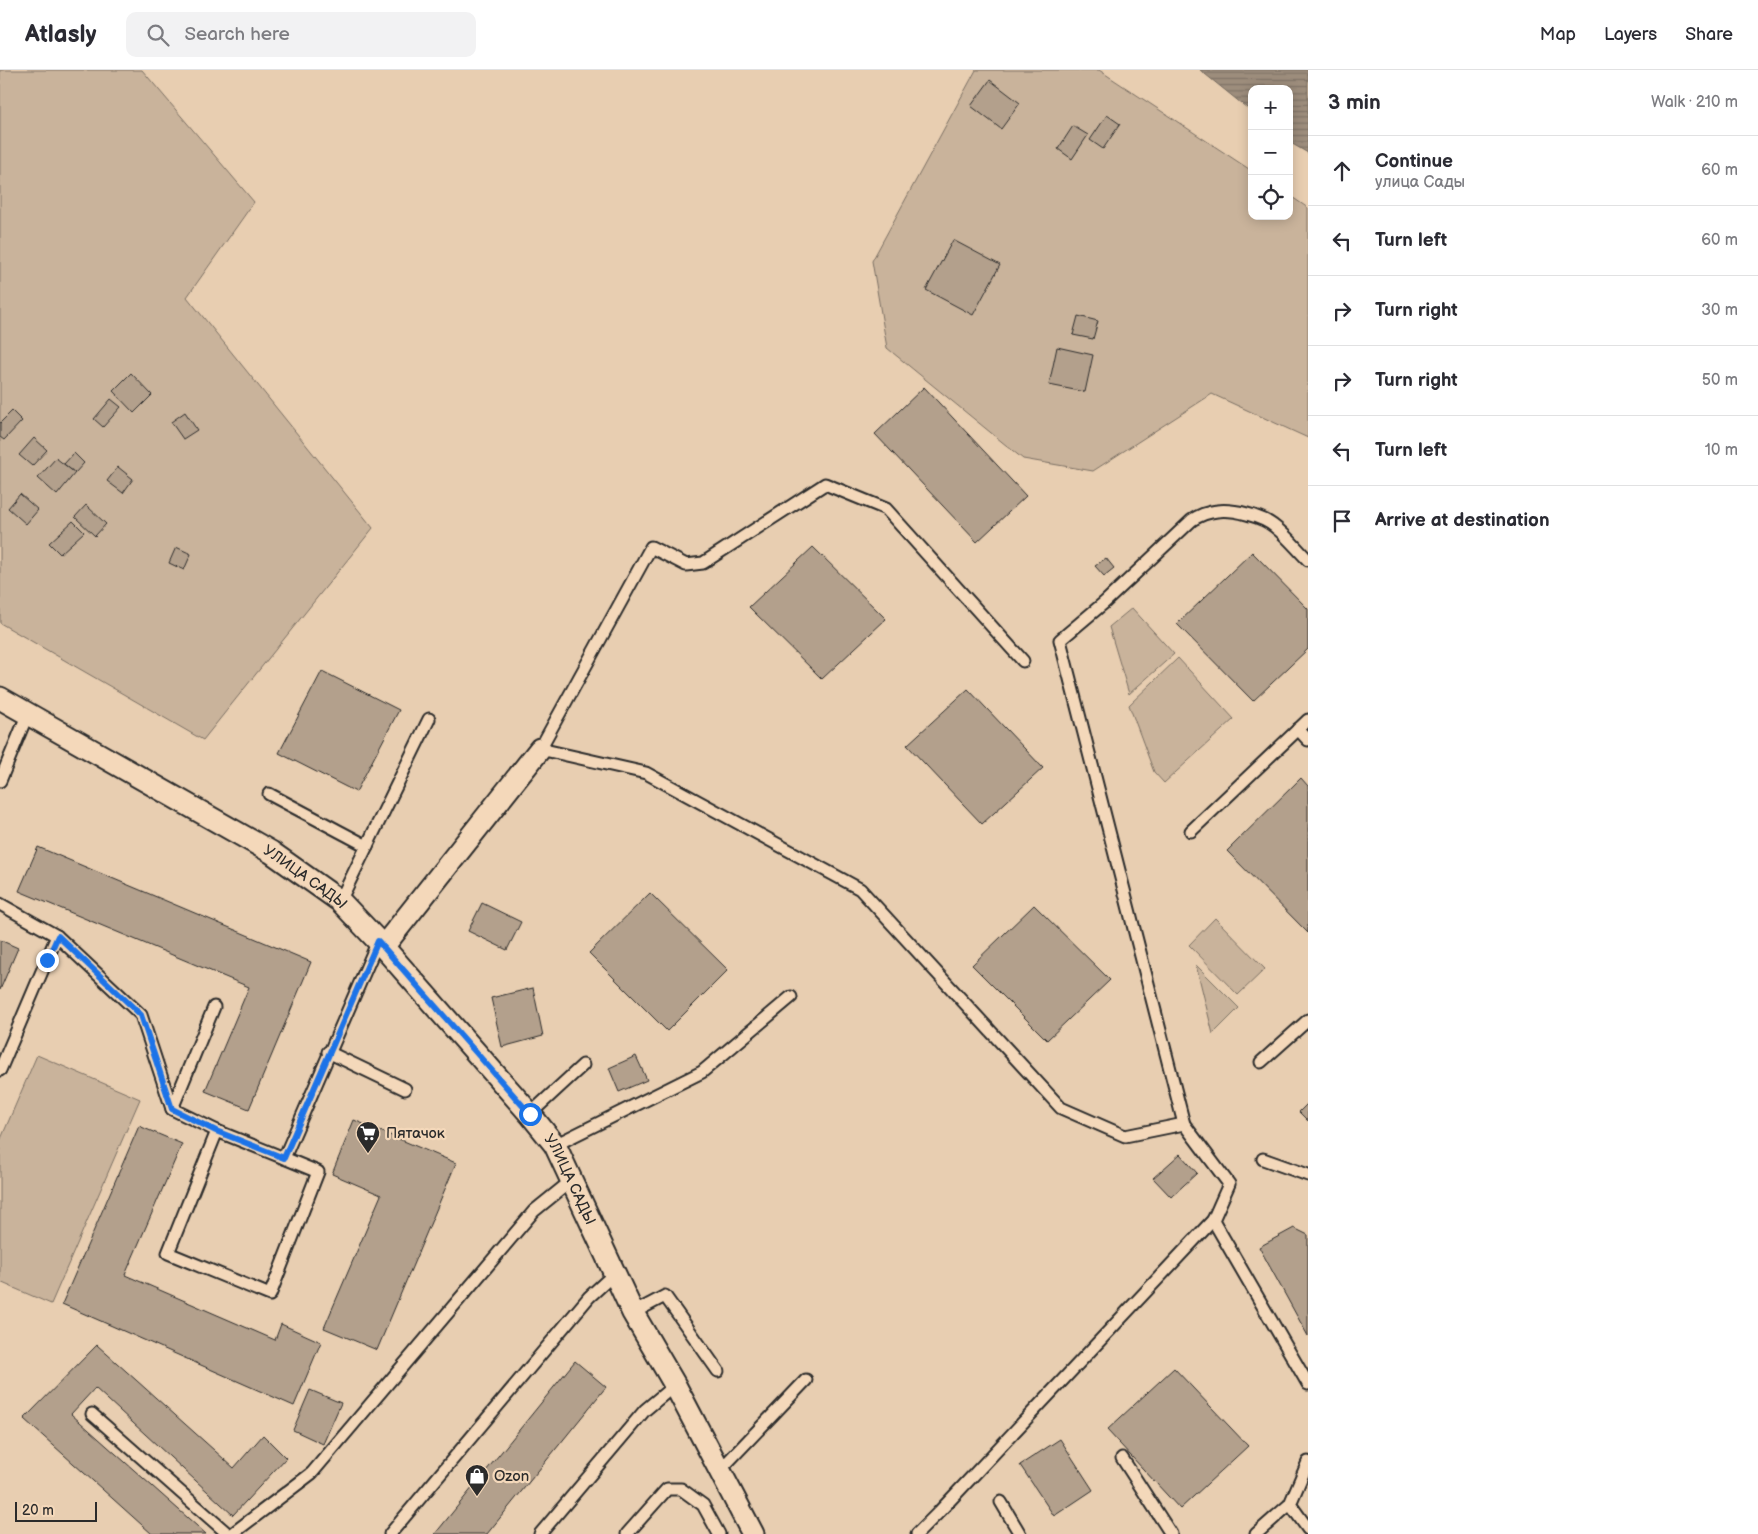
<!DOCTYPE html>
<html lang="en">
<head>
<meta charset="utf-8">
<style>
  :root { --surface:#fff; --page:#f2f2f3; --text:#2b2b33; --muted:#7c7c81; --line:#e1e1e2 }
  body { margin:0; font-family:"Balsamiq Sans",sans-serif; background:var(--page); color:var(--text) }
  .controls { position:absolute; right:15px; top:15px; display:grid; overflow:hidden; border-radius:10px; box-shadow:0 2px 12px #0003 }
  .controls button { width:45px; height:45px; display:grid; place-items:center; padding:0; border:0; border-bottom:1px solid var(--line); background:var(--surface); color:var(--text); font:25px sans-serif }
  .scale { position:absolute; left:15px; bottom:12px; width:82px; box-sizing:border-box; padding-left:5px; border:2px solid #2b2b2b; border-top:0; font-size:14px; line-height:18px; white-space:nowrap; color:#2b2b2b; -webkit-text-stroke:4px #f4d8ba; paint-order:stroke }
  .stop { position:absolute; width:15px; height:15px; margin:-11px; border:4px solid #1a73e8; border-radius:50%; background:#fff }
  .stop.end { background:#1a73e8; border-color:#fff; box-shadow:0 1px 5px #0008 }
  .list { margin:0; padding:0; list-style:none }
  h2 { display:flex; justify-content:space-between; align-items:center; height:65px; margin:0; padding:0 20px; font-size:21px }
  h2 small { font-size:16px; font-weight:400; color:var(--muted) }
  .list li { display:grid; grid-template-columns:32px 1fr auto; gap:15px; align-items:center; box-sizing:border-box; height:70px; padding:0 20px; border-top:1px solid var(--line) }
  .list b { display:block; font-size:19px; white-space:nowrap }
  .list p { margin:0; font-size:16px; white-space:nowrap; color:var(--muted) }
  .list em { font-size:16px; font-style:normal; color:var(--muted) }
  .icon { flex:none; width:28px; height:28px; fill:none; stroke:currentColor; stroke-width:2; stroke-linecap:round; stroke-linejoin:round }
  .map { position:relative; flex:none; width:1308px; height:1464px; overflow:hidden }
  header { display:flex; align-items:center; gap:30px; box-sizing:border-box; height:70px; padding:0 25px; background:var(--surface); border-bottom:1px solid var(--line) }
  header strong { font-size:24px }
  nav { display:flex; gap:28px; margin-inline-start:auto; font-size:18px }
  .search { width:350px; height:45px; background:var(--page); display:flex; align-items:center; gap:12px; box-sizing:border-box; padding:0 18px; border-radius:10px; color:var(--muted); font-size:19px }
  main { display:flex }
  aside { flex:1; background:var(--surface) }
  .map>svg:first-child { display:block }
</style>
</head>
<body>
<header>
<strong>Atlasly</strong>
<div class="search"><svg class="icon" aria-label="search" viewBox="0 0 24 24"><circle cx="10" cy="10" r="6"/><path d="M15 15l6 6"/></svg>Search here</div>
<nav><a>Map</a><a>Layers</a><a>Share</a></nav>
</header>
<main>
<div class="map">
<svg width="1308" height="1464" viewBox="0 0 1308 1464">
  <defs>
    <pattern id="water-rules" width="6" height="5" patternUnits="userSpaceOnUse" patternTransform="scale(1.25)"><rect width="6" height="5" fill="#9d8d7c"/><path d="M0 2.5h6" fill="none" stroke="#807366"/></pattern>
  </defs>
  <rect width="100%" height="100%" fill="#e8ceb1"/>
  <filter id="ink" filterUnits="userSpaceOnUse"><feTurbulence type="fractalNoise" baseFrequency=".02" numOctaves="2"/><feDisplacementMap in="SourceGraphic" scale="10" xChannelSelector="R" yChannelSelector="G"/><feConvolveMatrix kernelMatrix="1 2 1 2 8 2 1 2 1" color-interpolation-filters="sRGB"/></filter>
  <g filter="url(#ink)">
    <g fill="#c9b39b" stroke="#7a6f63">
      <polygon points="0,0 142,0 254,132 187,227 373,458 203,670 0,553"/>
      <polygon points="976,0 1099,0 1252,101 1252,146 1289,146 1289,125 1308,138 1308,368 1212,324 1093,401 1023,389 887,278 872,191"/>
      <polygon points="1132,538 1174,584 1129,624 1109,557"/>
      <polygon points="1178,588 1234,649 1164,713 1154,702 1129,635"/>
      <polygon points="1215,848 1265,899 1238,925 1189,875"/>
      <polygon points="1196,895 1239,938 1213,964"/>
      <polygon points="37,985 140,1029 51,1234 0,1212 0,1071"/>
    </g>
    <polygon fill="url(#water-rules)" stroke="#6f665c" points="1200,0 1308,0 1308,83 1289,72 1289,19 1252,19 1252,42"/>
    <g fill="#b3a08c" stroke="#2b2b2b">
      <polygon points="990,10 1020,33 1001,59 971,36"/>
      <polygon points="1107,45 1120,54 1103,79 1090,70"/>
      <polygon points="1073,56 1088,65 1072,89 1058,79"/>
      <polygon points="953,170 1000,195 973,245 926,220"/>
      <polygon points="1078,246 1098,251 1093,269 1073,265"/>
      <polygon points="1057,277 1093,285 1085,322 1049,315"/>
      <polygon points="131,303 152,325 134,343 113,321"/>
      <polygon points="924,317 1026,426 977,472 875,364"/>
      <polygon points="111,329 121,337 103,357 94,349"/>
      <polygon points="12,341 22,351 4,370 0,367 0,353"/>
      <polygon points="185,342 197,360 183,369 171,352"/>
      <polygon points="34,368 47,380 32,396 19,385"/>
      <polygon points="74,383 84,393 75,403 64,394"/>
      <polygon points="56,388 75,403 57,425 38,408"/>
      <polygon points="118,397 133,409 123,423 107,411"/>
      <polygon points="20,424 38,440 26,454 8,438"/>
      <polygon points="86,435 106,454 95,466 75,447"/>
      <polygon points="73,451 84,462 60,484 49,473"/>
      <polygon points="176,477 191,484 184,500 169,493"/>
      <polygon points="813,477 886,549 822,609 749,537"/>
      <polygon points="1252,482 1308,539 1308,579 1253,631 1177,554"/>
      <polygon points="1106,488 1114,498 1104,506 1095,496"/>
      <polygon points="322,601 399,640 356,722 279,683"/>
      <polygon points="968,619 1043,698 982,754 907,675"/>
      <polygon points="1301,708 1308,716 1308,863 1227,781"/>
      <polygon points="38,777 311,892 249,1039 205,1021 249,917 19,821"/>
      <polygon points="650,823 728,900 667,961 589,883"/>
      <polygon points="482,833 521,852 507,880 468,861"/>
      <polygon points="1034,835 1110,910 1047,970 972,895"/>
      <polygon points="0,870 18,878 0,920"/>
      <polygon points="533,918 543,966 502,977 491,928"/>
      <polygon points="636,986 647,1010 619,1022 609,998"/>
      <polygon points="1308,1033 1308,1051 1299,1042"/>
      <polygon points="354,1050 456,1093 377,1280 324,1258 381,1125 332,1104"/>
      <polygon points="139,1056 182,1074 125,1205 275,1270 281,1254 321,1272 294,1336 62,1234"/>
      <polygon points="1180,1084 1197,1103 1171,1127 1153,1108"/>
      <polygon points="1294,1158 1308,1165 1308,1266 1259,1177"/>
      <polygon points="97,1275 234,1398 263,1365 286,1388 233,1445 95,1318 71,1344 206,1464 152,1464 24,1349"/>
      <polygon points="575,1291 606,1317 487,1464 435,1464"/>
      <polygon points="1174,1298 1248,1376 1180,1439 1107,1360"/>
      <polygon points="310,1320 341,1333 323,1374 293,1360"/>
      <polygon points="1060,1369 1093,1420 1054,1446 1020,1395"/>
    </g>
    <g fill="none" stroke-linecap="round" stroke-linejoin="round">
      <g stroke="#2b2b2b" stroke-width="15">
        <g id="service">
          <path d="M1308 490C1297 479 1287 466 1275 457 1263 446 1233 439 1217 441 1207 442 1200 445 1192 450L1105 532 1060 570 1184 1054 1229 1114 1213 1150 1308 1314"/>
          <polyline points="1023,591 886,439 825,414 703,493 686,495 651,477 540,679 646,703 860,819 1061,1038 1125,1066 1184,1054"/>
          <polyline points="1298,659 1308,670"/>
          <polyline points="0,711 28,643"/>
          <polyline points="269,724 367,776"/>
          <polyline points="1191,761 1308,650"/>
          <polyline points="340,831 429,649"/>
          <polyline points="0,834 57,866 141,945 172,1039 217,1061 284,1088 378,871"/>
          <polyline points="328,982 405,1019"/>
          <polyline points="1261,992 1308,950"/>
          <polyline points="0,1000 57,866"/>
          <polyline points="172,1039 214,937"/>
          <polyline points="530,1044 583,995"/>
          <polyline points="217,1061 168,1183 270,1225 318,1102 284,1088"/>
          <polyline points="555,1075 702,1002 791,927"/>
          <polyline points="1263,1089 1308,1105"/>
          <polyline points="633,1243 665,1226 718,1301"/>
          <polyline points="92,1344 228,1464"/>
          <polyline points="1122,1388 1171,1464"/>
          <polyline points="721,1399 806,1310"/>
          <polyline points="1001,1432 1020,1464"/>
          <polyline points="1290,1434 1308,1392"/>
          <polyline points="232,1464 312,1403 534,1141 571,1111"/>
          <polyline points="390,1464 589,1227 614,1204"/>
          <polyline points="540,1464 645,1340 675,1315"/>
          <polyline points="627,1464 667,1419 681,1419 703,1435 719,1464"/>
          <polyline points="917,1464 938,1443 1213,1150"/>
          <polyline points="1256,1464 1290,1434 1308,1459"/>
        </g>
      </g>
      <g stroke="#2b2b2b" stroke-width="25">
        <g id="minor">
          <path id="s1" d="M0 628 271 782 340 831 378 871 530 1044 555 1075 633 1243 675 1315 753 1464"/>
          <polyline points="383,877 540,679"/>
        </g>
      </g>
      <use href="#service" stroke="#f4d8ba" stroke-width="11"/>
      <use href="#minor" stroke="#f4d8ba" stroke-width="21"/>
    </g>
  </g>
  <g fill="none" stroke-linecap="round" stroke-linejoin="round" filter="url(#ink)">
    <polyline stroke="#1a73e8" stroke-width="6" points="47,890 58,866 141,945 172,1039 216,1061 284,1088 378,871 530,1044"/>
  </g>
  <defs>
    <g id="supermarket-pin" transform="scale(1.25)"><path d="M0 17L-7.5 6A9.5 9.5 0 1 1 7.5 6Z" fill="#2b2b2b" stroke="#f4d8ba"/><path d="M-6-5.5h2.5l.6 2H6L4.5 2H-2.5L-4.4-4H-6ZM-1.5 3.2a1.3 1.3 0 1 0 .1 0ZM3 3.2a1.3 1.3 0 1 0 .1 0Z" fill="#fff"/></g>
    <g id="shop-pin" transform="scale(1.25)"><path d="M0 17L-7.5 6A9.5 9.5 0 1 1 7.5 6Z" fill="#2b2b2b" stroke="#f4d8ba"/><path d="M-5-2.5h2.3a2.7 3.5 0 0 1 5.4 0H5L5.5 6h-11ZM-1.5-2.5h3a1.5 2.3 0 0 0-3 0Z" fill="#fff"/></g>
  </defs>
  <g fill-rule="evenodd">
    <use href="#supermarket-pin" x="368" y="1063"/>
    <use href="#shop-pin" x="477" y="1406"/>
  </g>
  <g text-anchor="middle" stroke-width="4.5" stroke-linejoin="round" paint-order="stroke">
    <g font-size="15" fill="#2b2b2b" stroke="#f4d8ba">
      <text dy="5" stroke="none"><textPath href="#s1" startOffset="354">УЛИЦА САДЫ</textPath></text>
      <text dy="5" stroke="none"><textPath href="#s1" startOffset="759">УЛИЦА САДЫ</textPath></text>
    </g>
    <g font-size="15" fill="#2b2b2b" stroke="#f4d8ba" text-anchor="start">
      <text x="386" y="1068">Пятачок</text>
      <text x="494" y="1411">Ozon</text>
    </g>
  </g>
</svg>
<div class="controls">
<button>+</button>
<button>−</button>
<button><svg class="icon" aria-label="locate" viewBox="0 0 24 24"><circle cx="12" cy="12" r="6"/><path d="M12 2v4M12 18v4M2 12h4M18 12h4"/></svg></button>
</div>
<div class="scale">20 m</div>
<div class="stop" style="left:530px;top:1044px"></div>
<div class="stop end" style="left:47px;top:890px"></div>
</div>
<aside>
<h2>3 min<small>Walk · 210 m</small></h2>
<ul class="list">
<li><svg class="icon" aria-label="ahead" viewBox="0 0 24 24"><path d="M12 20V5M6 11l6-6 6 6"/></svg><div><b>Continue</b><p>улица Сады</p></div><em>60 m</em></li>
<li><svg class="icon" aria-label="left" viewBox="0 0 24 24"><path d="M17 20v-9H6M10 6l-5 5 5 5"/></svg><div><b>Turn left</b></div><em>60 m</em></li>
<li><svg class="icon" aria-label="right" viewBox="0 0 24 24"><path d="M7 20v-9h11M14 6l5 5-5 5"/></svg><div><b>Turn right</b></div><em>30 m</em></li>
<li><svg class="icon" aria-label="right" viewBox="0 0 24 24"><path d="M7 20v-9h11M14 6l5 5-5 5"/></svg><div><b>Turn right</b></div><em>50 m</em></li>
<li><svg class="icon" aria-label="left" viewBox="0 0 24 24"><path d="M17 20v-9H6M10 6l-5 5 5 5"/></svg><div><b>Turn left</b></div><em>10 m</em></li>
<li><svg class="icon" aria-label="arrive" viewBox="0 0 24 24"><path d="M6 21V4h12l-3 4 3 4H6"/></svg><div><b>Arrive at destination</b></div></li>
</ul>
</aside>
</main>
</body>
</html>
